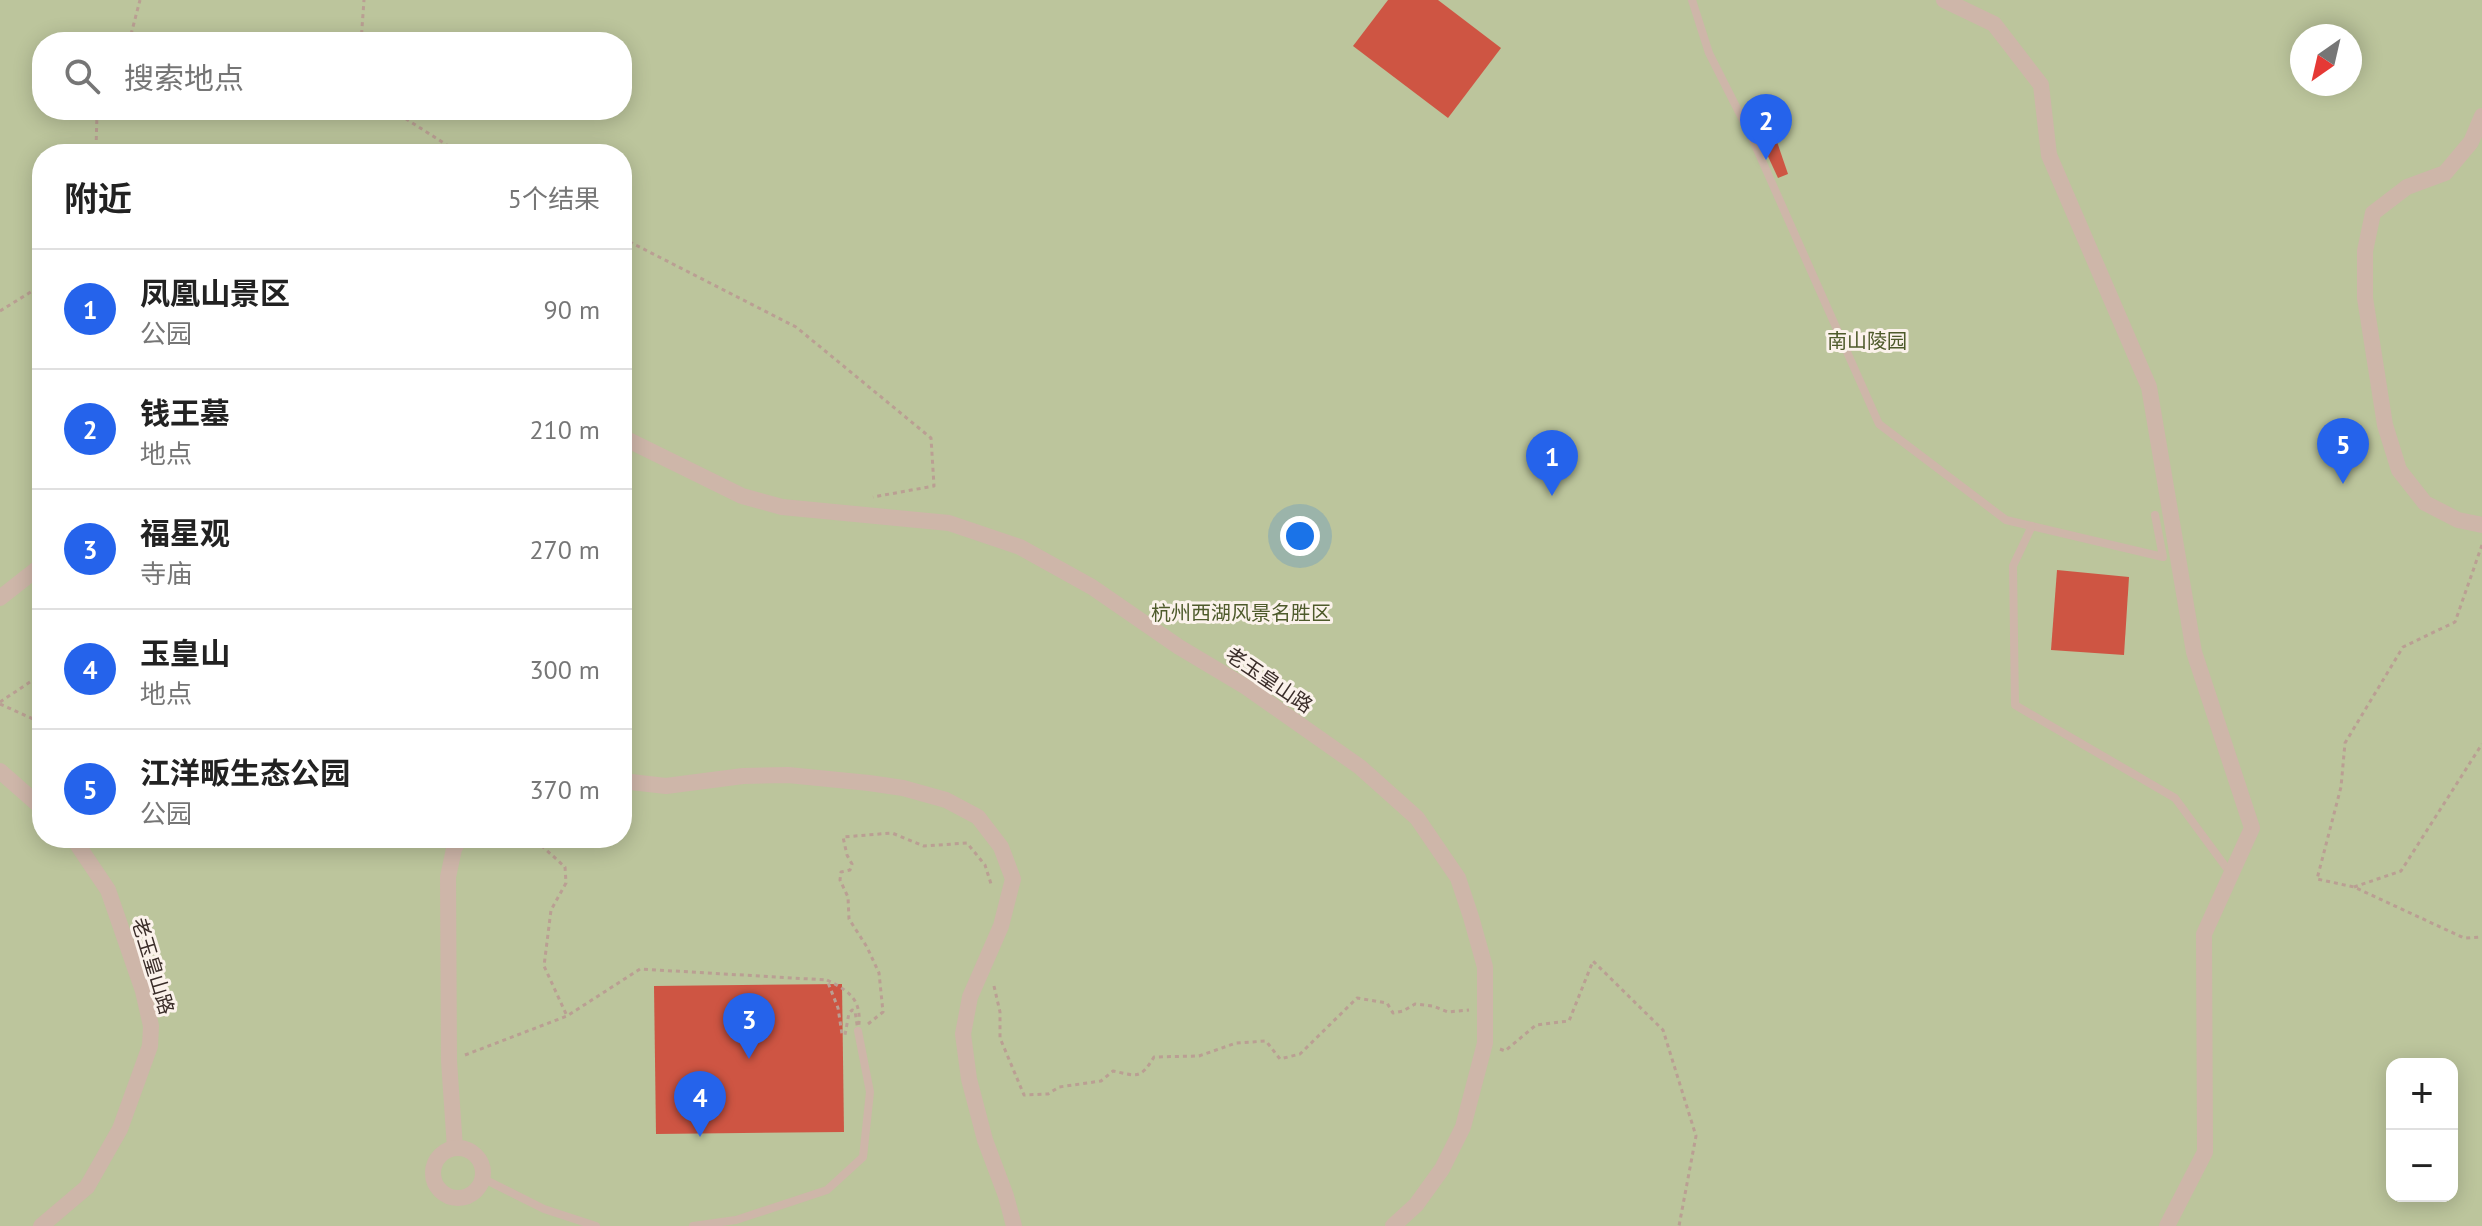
<!DOCTYPE html>
<html lang="zh">
<head>
<meta charset="utf-8">
<style>
  :root { --surface:#fff; --page:#f2f2f2; --text:#222; --muted:#767676; --line:#e0e0e0; --accent:#2563eb }
  body { margin:0; font-family:"PT Sans","Noto Sans SC",sans-serif; background:var(--page); color:var(--text) }
  .controls { position:absolute; right:24px; bottom:24px; display:grid; overflow:hidden; border-radius:16px; box-shadow:0 4px 20px #0003 }
  .controls button { width:72px; height:72px; display:grid; place-items:center; padding:0; border:0; border-bottom:2px solid var(--line); background:var(--surface); color:var(--text); font:40px sans-serif }
  .compass { position:absolute; left:2290px; top:24px; width:72px; height:72px; border-radius:50%; background:var(--surface); box-shadow:0 4px 20px #0003; rotate:214deg }
  .you { position:absolute; left:1300px; top:536px; width:28px; height:28px; margin:-20px; border:6px solid #fff; border-radius:50%; background:#1a73e8; box-shadow:0 0 0 12px #1a73e833 }
  .badge { display:grid; place-items:center; width:52px; height:52px; border-radius:50%; background:var(--accent); color:#fff; font-size:26px; font-weight:700 }
  .pin { position:absolute; translate:-50% -66px; filter:drop-shadow(0 2px 4px #0008) }
  .pin::after { content:''; position:absolute; top:42px; width:28px; height:24px; background:inherit; clip-path:polygon(0 0,100% 0,50% 100%) }
  .list { margin:0; padding:0; list-style:none }
  h2 { display:flex; justify-content:space-between; align-items:center; height:104px; margin:0; padding:0 32px; font-size:34px }
  h2 small { font-size:26px; font-weight:400; color:var(--muted) }
  .list li { display:grid; grid-template-columns:52px 1fr auto; gap:24px; align-items:center; box-sizing:border-box; height:120px; padding:0 32px; border-top:2px solid var(--line) }
  .list b { display:block; font-size:30px; white-space:nowrap }
  .list p { margin:0; font-size:26px; white-space:nowrap; color:var(--muted) }
  .list em { font-size:26px; font-style:normal; color:var(--muted) }
  .icon { flex:none; width:44px; height:44px; fill:none; stroke:currentColor; stroke-width:2; stroke-linecap:round; stroke-linejoin:round }
  .map { position:relative; flex:none; width:2482px; height:1226px; overflow:hidden }
  .search { position:absolute; background:var(--surface); box-shadow:0 4px 20px #0003; left:32px; top:32px; width:600px; height:88px; display:flex; align-items:center; gap:20px; box-sizing:border-box; padding:0 28px; border-radius:32px; color:var(--muted); font-size:30px }
  .panel { position:absolute; background:var(--surface); box-shadow:0 4px 20px #0003; left:32px; top:144px; width:600px; height:704px; border-radius:32px }
  .map>svg:first-child { display:block }
</style>
</head>
<body>
<div class="map">
<svg width="2482" height="1226" viewBox="0 0 2482 1226">
  <rect width="100%" height="100%" fill="#f4e7de"/>
  <path fill="#bcc59c" fill-rule="evenodd" d="M0 0H2482V1226H0ZM2302 36H2350V84H2302ZM42 42H622V110H42ZM42 154H622V838H42ZM2392 1064H2452V1196H2392Z"/>
  <g fill="#ce5543">
    <polygon points="1388,0 1438,0 1501,48 1448,118 1353,46"/>
    <polygon points="1774,133 1788,174 1778,178 1760,139"/>
    <polygon points="2057,570 2129,577 2124,655 2051,650"/>
    <polygon points="842,984 844,1132 656,1134 654,986"/>
  </g>
  <g fill="none" stroke-linecap="round" stroke-linejoin="round">
    <g stroke="#ba9f93" stroke-width="3" stroke-dasharray="4 4" stroke-linecap="butt">
      <polyline points="129,42 140,0"/>
      <polyline points="361,42 364,0"/>
      <polyline points="392,110 461,154"/>
      <polyline points="101,154 96,149 97,114 103,110"/>
      <polyline points="622,238 796,327 931,438 934,486 873,497"/>
      <polyline points="0,311 42,285"/>
      <polyline points="2482,545 2455,622 2403,647 2345,743 2341,787 2317,879 2354,887 2464,938 2482,937"/>
      <polyline points="0,702 42,674"/>
      <polyline points="0,704 42,723"/>
      <polyline points="538,838 543,847 565,867 566,883 551,910 544,966 567,1016"/>
      <polyline points="2354,887 2401,871 2482,744"/>
      <path d="M827 980C852 992 863 1002 858 1031L855 1011 852 1010 849 1013 845 1035 842 1034 838 1008Z"/>
      <path d="M994 986 1000 1012V1038L1024 1095 1048 1094 1059 1087 1101 1081 1113 1071C1137 1076 1140 1080 1154 1057L1199 1056 1236 1043 1266 1041 1280 1059 1300 1054 1357 998 1387 1003 1393 1013 1403 1011 1415 1004 1433 1006 1448 1012 1469 1010"/>
      <polyline points="868,1024 883,1012 879,973 867,947 849,919 848,897 840,880 841,872 850,870 852,864 847,855 843,837 892,833 924,846 967,843 985,865 992,887"/>
      <polyline points="1500,1049 1505,1051 1536,1025 1569,1021 1593,961 1663,1030 1696,1136 1679,1226"/>
      <polyline points="465,1055 567,1016 640,969 827,980"/>
    </g>
    <g stroke="#ceb6a9" stroke-width="8">
      <polyline points="1692,0 1709,53 1752,138 1879,424 2006,520 2163,557 2155,515"/>
      <polyline points="2032,526 2013,566 2015,705 2175,798 2231,874"/>
      <polyline points="482,1178 544,1209 596,1226"/>
      <polyline points="693,1226 736,1220 827,1190 863,1157 870,1092 858,1031"/>
    </g>
    <g stroke="#ceb6a9" stroke-width="16">
      <polyline points="1944,0 1994,24 2041,85 2049,155 2149,387 2194,652 2252,828 2204,934 2205,1152 2167,1226"/>
      <polyline points="2482,116 2471,142 2445,173 2407,187 2373,213 2365,251 2365,298 2385,425 2399,470 2425,503 2458,520 2482,525"/>
      <polyline points="622,437 742,496 782,507 949,523 1020,547 1092,587 1179,647 1246,687 1360,767 1417,818 1458,878 1471,917 1485,967 1485,1043 1463,1127 1442,1169 1416,1205 1393,1226"/>
      <polyline points="0,598 42,565"/>
      <polyline points="0,771 42,808"/>
      <polyline points="622,781 666,786 743,776 788,775 869,783 903,788 946,800 978,817 1001,847 1013,879 1001,926 970,997 963,1034 969,1079 985,1140 1006,1196 1014,1226"/>
      <polyline points="455,1148 449,1061 448,877 454,849 460,838"/>
      <circle cx="458" cy="1173" r="25"/>
      <polyline points="41,1226 87,1187 120,1129 150,1046 151,1026 143,991 108,890 73,838"/>
    </g>
  </g>
  <g text-anchor="middle" stroke-width="6" stroke-linejoin="round" paint-order="stroke">
    <g font-size="20" fill="#4e5a2b" stroke="#fbf2eb">
      <text x="1867" y="348">南山陵园</text>
      <text x="1241" y="620">杭州西湖风景名胜区</text>
    </g>
    <g font-size="20" fill="#3a2d29" stroke="#fbf2eb">
      <text transform="translate(1269 680) rotate(34)" y="7">老玉皇山路</text>
      <text transform="translate(153 966) rotate(73)" y="7">老玉皇山路</text>
    </g>
  </g>
</svg>
<div class="controls">
<button>+</button>
<button>−</button>
</div>
<svg class="compass" viewBox="-18 -18 36 36"><path d="M0-13l5 13h-10z" fill="#e53935"/><path d="M0 13l5-13h-10z" fill="#767676"/></svg>
<div class="you"></div>
<div class="pin badge" style="left:1552px;top:496px">1</div>
<div class="pin badge" style="left:1766px;top:160px">2</div>
<div class="pin badge" style="left:749px;top:1059px">3</div>
<div class="pin badge" style="left:700px;top:1137px">4</div>
<div class="pin badge" style="left:2343px;top:484px">5</div>
<div class="search"><svg class="icon" aria-label="search" viewBox="0 0 24 24"><circle cx="10" cy="10" r="6"/><path d="M15 15l6 6"/></svg>搜索地点</div>
<section class="panel">
<h2>附近<small>5个结果</small></h2>
<ul class="list">
<li><span class="badge">1</span><div><b>凤凰山景区</b><p>公园</p></div><em>90 m</em></li>
<li><span class="badge">2</span><div><b>钱王墓</b><p>地点</p></div><em>210 m</em></li>
<li><span class="badge">3</span><div><b>福星观</b><p>寺庙</p></div><em>270 m</em></li>
<li><span class="badge">4</span><div><b>玉皇山</b><p>地点</p></div><em>300 m</em></li>
<li><span class="badge">5</span><div><b>江洋畈生态公园</b><p>公园</p></div><em>370 m</em></li>
</ul>
</section>
</div>
</body>
</html>
